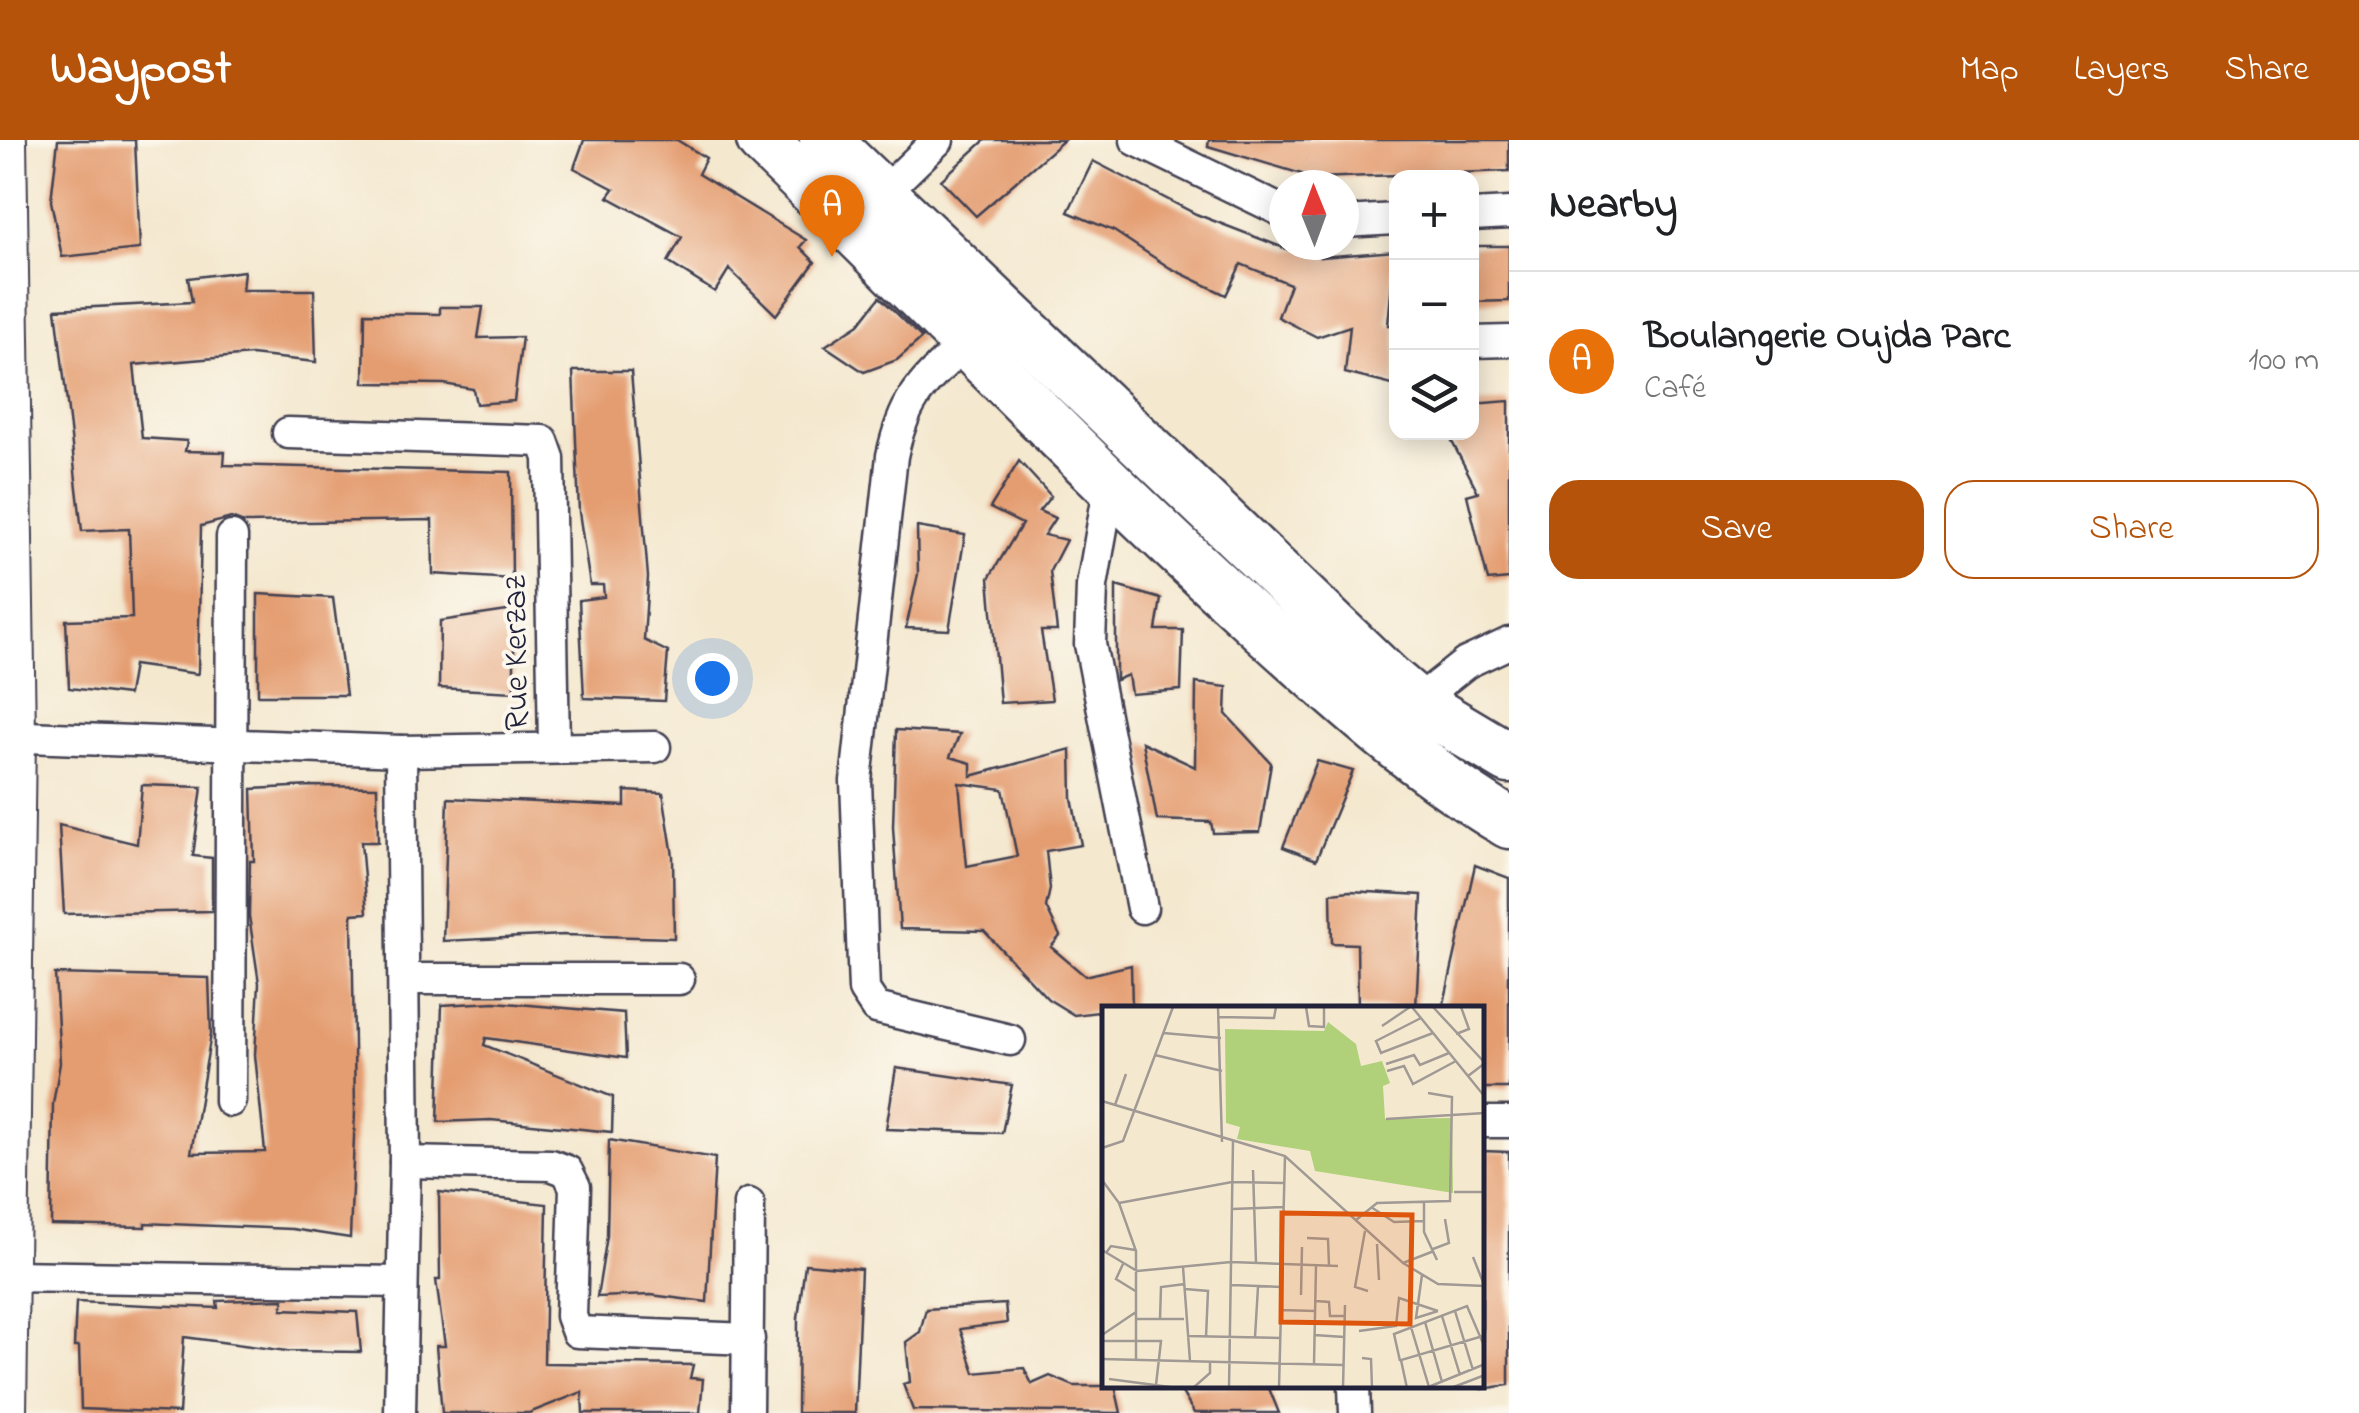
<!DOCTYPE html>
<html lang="en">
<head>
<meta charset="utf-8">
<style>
  :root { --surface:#fff; --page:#f2f2f2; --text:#202124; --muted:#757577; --line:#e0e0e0; --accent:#b45309 }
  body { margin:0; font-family:"Indie Flower",sans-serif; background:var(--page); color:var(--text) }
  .controls { position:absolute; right:30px; top:30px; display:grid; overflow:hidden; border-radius:20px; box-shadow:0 5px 25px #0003 }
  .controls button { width:90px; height:90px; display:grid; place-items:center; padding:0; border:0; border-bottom:2px solid var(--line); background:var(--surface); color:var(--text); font:50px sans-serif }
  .compass { position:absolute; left:1269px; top:30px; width:90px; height:90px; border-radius:50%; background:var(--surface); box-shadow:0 5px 25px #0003; rotate:359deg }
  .you { position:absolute; left:712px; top:538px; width:35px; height:35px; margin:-25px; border:8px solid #fff; border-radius:50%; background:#1a73e8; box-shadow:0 0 0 15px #1a73e833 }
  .badge { display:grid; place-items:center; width:65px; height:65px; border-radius:50%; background:var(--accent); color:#fff; font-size:32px; font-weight:700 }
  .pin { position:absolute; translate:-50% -82px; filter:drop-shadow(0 2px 5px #0008) }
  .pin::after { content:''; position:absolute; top:52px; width:35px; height:30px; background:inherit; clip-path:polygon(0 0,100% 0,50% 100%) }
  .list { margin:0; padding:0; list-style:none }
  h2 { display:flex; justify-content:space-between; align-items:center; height:130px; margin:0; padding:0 40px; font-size:42px }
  h2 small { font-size:32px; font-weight:400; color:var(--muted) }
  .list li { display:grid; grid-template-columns:65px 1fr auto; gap:30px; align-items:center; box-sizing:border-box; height:180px; padding:0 40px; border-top:2px solid var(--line) }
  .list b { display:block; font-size:38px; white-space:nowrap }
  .list p { margin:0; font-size:32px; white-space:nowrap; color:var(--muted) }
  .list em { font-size:32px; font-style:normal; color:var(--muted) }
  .actions { display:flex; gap:20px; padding:30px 40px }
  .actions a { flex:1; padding:22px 0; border:2px solid var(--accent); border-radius:30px; text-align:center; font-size:35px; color:var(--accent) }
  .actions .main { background:var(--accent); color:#fff }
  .icon { flex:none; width:55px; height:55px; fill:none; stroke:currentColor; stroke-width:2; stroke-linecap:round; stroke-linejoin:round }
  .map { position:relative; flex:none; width:1509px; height:1273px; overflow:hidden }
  header { display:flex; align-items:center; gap:60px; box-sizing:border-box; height:140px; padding:0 50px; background:var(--accent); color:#fff }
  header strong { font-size:48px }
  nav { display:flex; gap:55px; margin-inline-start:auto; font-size:35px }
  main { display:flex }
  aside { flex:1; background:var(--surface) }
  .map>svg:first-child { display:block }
</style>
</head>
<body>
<header>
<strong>Waypost</strong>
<nav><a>Map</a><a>Layers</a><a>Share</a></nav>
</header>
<main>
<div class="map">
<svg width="1509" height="1273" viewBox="0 0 1509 1273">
  <rect width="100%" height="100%" fill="#fbf7ec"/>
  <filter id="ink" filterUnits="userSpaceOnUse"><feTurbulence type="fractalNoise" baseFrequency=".01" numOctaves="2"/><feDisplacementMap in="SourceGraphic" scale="20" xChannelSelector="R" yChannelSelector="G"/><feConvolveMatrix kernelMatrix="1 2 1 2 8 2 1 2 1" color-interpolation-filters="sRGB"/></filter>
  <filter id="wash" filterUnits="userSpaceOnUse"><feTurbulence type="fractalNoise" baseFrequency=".0048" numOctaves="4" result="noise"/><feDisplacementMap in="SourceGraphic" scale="40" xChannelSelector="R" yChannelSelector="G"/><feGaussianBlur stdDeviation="2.25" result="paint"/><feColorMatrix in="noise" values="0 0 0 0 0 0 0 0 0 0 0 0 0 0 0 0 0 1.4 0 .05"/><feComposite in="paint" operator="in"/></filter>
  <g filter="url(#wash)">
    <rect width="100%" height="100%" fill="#f4e8cf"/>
    <g id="blocks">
      <g fill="#e49d71" fill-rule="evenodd">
        <polygon points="58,0 135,0 140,109 62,117 51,61"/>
        <polygon points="584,0 677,0 706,18 698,34 806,100 800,107 815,122 776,175 729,129 715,152 668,122 682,97 608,57 614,49 574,28"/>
        <polygon points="985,0 1064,0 976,76 941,40"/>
        <polygon points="1209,0 1509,0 1509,31 1315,38 1208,6"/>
        <polygon points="1093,21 1196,74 1289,110 1323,105 1320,117 1395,111 1388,185 1396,185 1396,246 1345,233 1350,186 1317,197 1278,177 1290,144 1241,124 1226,155 1170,128 1114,91 1068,72"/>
        <polygon points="1472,106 1509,106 1509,161 1472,162"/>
        <polygon points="244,131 242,150 314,150 316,222 251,215 134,225 142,298 187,301 185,311 225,312 224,325 511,332 512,439 433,434 432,380 244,383 231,378 201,386 198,534 133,525 128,555 69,548 66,480 132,478 129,389 82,391 56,169 192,162 188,138"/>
        <polygon points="880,157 922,198 897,220 864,232 825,206 859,184"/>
        <polygon points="440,167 483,167 478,198 522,197 514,261 476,264 473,249 444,244 364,243 365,173 440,174"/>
        <polygon points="573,231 631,231 648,437 644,500 668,512 664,561 584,558 579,460 604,457 603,445 590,445 579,372"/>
        <polygon points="1509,261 1509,439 1488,441 1467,355 1478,352 1447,292 1472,292 1472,264"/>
        <polygon points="1019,321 1051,356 1039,371 1055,378 1044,395 1066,400 1050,431 1057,491 1041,491 1052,560 1000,563 989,438 1022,384 990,368"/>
        <polygon points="917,387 965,395 949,490 906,488 918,434"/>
        <polygon points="1116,446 1161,459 1156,490 1183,490 1181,550 1131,554 1128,535 1116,540"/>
        <polygon points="258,454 333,458 346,555 258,555"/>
        <polygon points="514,470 514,552 439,548 440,481"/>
        <polygon points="1196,543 1227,547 1226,574 1271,623 1260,692 1213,693 1211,682 1157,680 1142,602 1195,627"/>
        <path d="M896 590 960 594 950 617 971 623V636L1071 609 1072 658 1081 705 1046 711 1050 749 1046 767 1060 796 1051 807 1085 836 1131 825 1132 868 1074 875 1048 859 984 791 900 789 893 687ZM959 643 1003 649 1017 716 967 726Z"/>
        <polygon points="1317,621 1353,631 1316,720 1283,707"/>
        <polygon points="142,645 202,647 193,716 212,718 212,771 64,774 59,685 137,704"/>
        <polygon points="312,646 377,647 378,702 361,702 367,773 352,774 355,971 350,1098 292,1089 145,1083 145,1087 51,1085 53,964 60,923 55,834 209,838 211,894 191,1013 265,1012 255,915 259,843 249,776 250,721 254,721 252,649"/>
        <polygon points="625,651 663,653 673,716 674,798 564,795 443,801 448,658 625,666"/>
        <polygon points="1475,725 1509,738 1509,948 1482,948 1482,868 1443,868"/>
        <polygon points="1350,751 1422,755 1416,868 1358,868 1357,804 1332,803 1331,753"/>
        <polygon points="495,862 624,873 626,918 486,898 484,905 613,957 612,992 491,980 438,982 442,865"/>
        <polygon points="896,928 1012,945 1002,993 886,989"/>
        <polygon points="609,1000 715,1018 707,1162 651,1155 597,1157 607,1096"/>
        <polygon points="1482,1011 1509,1012 1509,1245 1482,1249"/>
        <polygon points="439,1052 547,1064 544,1223 693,1225 690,1238 703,1239 700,1273 583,1273 582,1252 529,1273 442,1273 436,1206 445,1206 436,1140 440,1140"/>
        <polygon points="805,1124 861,1129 855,1273 797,1273 798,1178"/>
        <polygon points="284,1159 282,1169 357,1172 361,1212 287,1211 184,1197 179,1273 81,1269 79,1207 74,1207 76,1162 218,1168 217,1161"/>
        <polygon points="1005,1164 1007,1183 960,1189 975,1233 1024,1228 1032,1244 1050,1236 1074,1246 1115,1246 1121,1273 913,1270 903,1244 910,1242 906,1202 920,1192 926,1169"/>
        <polygon points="1178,1246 1268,1246 1279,1273 1194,1273"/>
      </g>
    </g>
  </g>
  <g filter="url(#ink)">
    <use href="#blocks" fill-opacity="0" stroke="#424051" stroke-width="2.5"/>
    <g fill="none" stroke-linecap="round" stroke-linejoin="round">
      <g stroke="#424051" stroke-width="35">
        <g id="minor">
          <polyline points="1136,0 1284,72"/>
          <polyline points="872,64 938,0"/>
          <polyline points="1472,75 1509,73"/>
          <polyline points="1344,82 1396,79"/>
          <path d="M967 201C924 243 905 255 892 316L856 641 864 850 876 868 1010 900"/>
          <polyline points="1472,202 1509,201"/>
          <polyline points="288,293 543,301 549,318 554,607"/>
          <polyline points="1109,348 1092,446 1090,504 1142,768"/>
          <polyline points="1404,572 1466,523 1509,503"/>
          <polyline points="0,596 401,611 655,607"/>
          <polyline points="405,839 679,839"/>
          <polyline points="230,961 232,397"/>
          <polyline points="1482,982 1509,982"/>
          <polyline points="405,1022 551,1025 567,1031 575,1047 571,1176 577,1192 749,1199"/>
          <polyline points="9,1136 402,1142"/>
          <polyline points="1354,1246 1355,1273"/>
          <polyline points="400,1273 405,1022 401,611"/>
          <polyline points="747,1273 749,1064"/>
        </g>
      </g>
      <g stroke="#424051" stroke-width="42">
        <polyline id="tertiary" points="7,0 16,596 7,1273"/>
      </g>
      <g stroke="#424051" stroke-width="55">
        <g id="primary">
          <path d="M762 0C924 156 1078 320 1244 471 1329 548 1410 624 1509 683"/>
          <polyline points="825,0 1389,540 1415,562 1509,618"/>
        </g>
      </g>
      <use href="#minor" stroke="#fff" stroke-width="30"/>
      <use href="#tertiary" stroke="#fff" stroke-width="38"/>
      <use href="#primary" stroke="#fff" stroke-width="50"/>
    </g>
  </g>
  <g text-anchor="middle" stroke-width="8" stroke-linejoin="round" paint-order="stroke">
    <g font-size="35" fill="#22223b" stroke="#fbf7ec">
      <text transform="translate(514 513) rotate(-91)" y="12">Rue Kerzaz</text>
    </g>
  </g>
  <g transform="translate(1102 866)">
    <rect width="382" height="382" fill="#f4e8cf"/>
    <path d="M226 16 254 38 259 60 280 55 288 77 281 80 283 113 350 112 351 187 213 165 208 145 135 133 138 121 124 117 123 23 222 25Z" fill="#b0d179"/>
    <path fill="none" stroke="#a09994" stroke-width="2.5" d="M116 1 120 136M204 1 207 20 222 21V1M310 1 383 91M331 1 383 57 366 70M117 11 172 12 174 1M319 12 274 35 279 47 331 27M280 20 308 1M61 27 119 32M354 28 367 23 359 1M53 49 120 65M284 58 312 49 318 59 347 47M285 65 302 60 311 78 354 55M0 95 183 150 301 257 336 278 383 280M13 99 24 68M284 113 383 107M0 142 21 135 71 1M151 164 154 257M0 174 17 197 34 245V354M352 186H383M17 197 130 176 182 177M322 197V226L335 254M269 201 292 216 322 215M130 203 181 201M254 214 275 197 348 195 350 91 326 87M263 225 253 281 266 285M205 232 226 233 227 259M275 238 277 274M331 243 347 237 343 213M0 244 35 265M4 247 9 240 33 244M371 251 383 281M301 257 332 245M21 258 14 273 35 286M81 261 88 355M35 265 129 256 236 260M320 269 314 312 336 305M129 279 180 281M83 283 106 285 104 331M199 289 200 241M214 295 227 296 228 310H243M180 304 213 305M353 305 371 364M340 310 358 369M34 313H82M58 313 59 281 83 278M323 316 340 376M309 321 327 381M257 325 294 320 297 292 336 305M0 329 34 306M212 329 242 331M85 330 179 332M153 331 156 281M0 335H59L54 379M260 352 269 353 270 382M0 353 241 359M298 355 292 328 365 300 383 342M212 358 214 260M7 373 68 381M177 381 214 382M91 382 108 367V355M127 382 131 135M177 382 183 150M241 382 243 299M305 382 299 354 381 330M324 382 383 358M349 382 383 369"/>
    <path fill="#de560e" fill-opacity="0.15" stroke="#de560e" stroke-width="5" d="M180 207 310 209 308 318 179 316Z"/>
    <rect width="382" height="382" fill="none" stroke="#22223b" stroke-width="5"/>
  </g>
</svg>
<div class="controls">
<button>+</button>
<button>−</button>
<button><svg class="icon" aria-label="layers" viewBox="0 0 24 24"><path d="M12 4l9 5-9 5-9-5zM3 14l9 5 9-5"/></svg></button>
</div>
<svg class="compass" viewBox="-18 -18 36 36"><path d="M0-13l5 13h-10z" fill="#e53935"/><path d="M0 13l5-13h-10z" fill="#757577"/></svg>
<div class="you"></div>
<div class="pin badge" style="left:832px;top:117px;background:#e8710a">A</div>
</div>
<aside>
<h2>Nearby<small></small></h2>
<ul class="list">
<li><span class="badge" style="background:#e8710a">A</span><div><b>Boulangerie Oujda Parc</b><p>Café</p></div><em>100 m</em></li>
</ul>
<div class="actions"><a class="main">Save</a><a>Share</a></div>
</aside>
</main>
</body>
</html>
